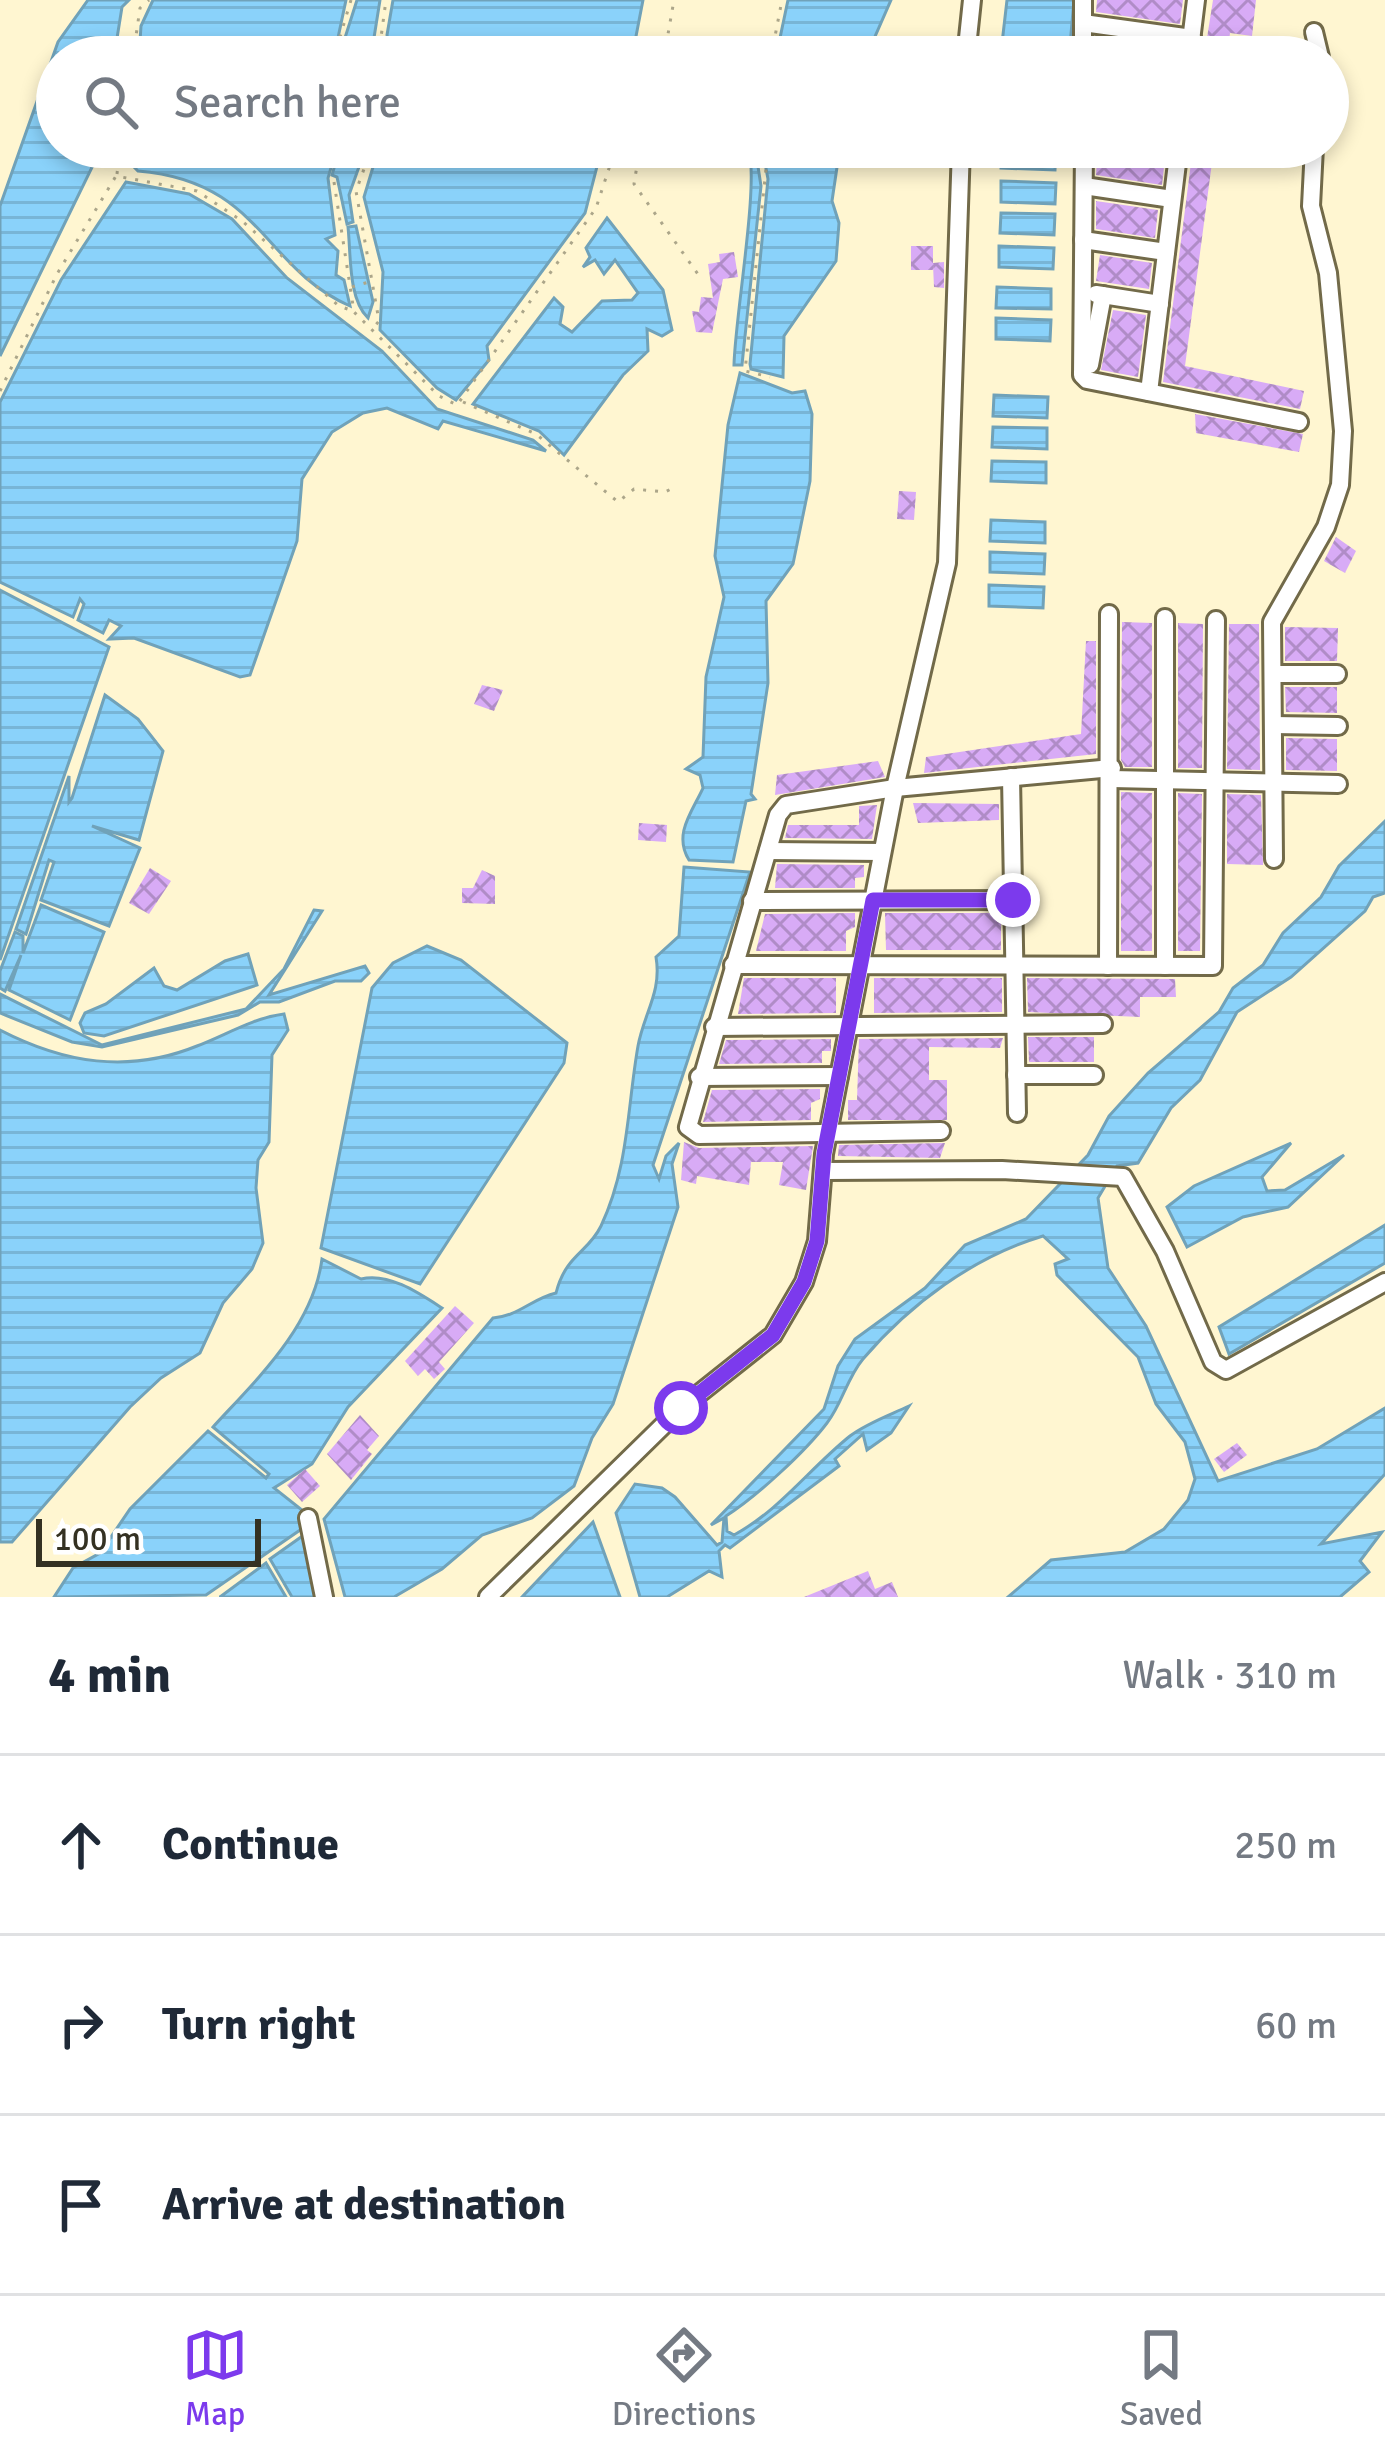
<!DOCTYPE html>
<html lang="en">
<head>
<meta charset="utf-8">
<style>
  :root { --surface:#fff; --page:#f6f6f7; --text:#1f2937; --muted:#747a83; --line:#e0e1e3; --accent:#7c3aed }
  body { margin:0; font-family:Signika,sans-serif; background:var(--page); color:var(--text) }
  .scale { position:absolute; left:36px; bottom:30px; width:225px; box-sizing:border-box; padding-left:12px; border:6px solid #343122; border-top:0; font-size:33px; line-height:42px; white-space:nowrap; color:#343122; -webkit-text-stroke:9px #fff; paint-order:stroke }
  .stop { position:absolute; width:36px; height:36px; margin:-27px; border:9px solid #7c3aed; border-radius:50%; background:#fff }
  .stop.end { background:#7c3aed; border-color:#fff; box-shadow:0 3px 12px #0008 }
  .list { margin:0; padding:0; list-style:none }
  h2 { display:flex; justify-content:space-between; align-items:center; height:156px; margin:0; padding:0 48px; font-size:51px }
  h2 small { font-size:39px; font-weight:400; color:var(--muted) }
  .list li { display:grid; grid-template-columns:78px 1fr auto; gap:36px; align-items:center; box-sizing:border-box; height:180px; padding:0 48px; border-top:3px solid var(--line) }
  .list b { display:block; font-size:45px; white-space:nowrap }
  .list em { font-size:39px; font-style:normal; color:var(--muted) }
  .icon { flex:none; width:66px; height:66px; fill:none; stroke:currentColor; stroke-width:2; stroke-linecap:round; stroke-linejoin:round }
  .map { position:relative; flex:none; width:1385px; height:1597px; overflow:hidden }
  .search { position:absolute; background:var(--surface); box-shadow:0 6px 18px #0003; left:36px; right:36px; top:36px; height:132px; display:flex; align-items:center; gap:30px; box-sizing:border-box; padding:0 42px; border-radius:66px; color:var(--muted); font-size:45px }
  .sheet { height:696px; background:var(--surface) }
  nav { display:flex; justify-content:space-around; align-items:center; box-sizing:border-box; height:168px; border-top:3px solid var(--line); background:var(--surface); font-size:33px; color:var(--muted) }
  nav a { display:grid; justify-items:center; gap:6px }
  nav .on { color:var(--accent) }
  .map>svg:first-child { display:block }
</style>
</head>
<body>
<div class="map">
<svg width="1385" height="1597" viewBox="0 0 1385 1597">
  <defs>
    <pattern id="water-rules" width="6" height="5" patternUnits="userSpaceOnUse" patternTransform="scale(3)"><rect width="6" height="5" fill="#8ad2fa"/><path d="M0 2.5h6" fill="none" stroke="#78b5d6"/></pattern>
    <pattern id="building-cross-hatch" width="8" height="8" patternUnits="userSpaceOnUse" patternTransform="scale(3)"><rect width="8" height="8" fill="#d8abf6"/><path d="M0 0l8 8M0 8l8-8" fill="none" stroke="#b08cc7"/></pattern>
  </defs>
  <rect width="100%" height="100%" fill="#fff6d1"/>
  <g fill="url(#water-rules)" stroke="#70a2b9" stroke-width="3">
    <polygon points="88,0 129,0 122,7 114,57 57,57 57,147 100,147 98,155 0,356 0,206 58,42"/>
    <polygon points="153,0 346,0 335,52 353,57 139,57 141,26"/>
    <polygon points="357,0 380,0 373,44 365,52 343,44"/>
    <polygon points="393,0 643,0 632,57 392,57 387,35"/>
    <polygon points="788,0 891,0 866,57 776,57"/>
    <polygon points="1007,0 1074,0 1069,57 1001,52"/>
    <path d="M131 147H337L328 178 335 235 326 239 338 251 336 275 344 280 350 306C263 268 261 181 138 171L131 164Z"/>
    <polygon points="340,147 366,147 349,195 353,222 347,224 337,177 332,175"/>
    <polygon points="379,147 602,147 585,213 487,346 489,360 456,400 437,388 380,330 383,272 364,197"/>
    <path d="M748 147H755L761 186 743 355 742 365H734C735 316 760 180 748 147Z"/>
    <polygon points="762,147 840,147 832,201 839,223 836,261 784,336 783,377 751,369 750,364 768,179"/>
    <polygon points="1001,148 1056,149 1055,170 1001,168"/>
    <polygon points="1001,181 1056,183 1055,204 1001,202"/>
    <polygon points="126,182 189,194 232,219 287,278 382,351 437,409 533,440 546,451 443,421 438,429 387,408 363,413 332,432 302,479 297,541 250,675 240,677 134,638 109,639 121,626 109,620 103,633 78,620 84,604 80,599 73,617 0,582 0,402 61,280"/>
    <polygon points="1001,213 1055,214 1054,235 1000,233"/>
    <polygon points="607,218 663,290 672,330 662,336 647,329 648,351 623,375 564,455 539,431 473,404 554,298 563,307 560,324 572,332 602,301 632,300 638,293 615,260 604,274 595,260 583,267 590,257 586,248"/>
    <path d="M356 226 373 302 368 318C348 299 351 254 348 227Z"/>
    <polygon points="999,246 1054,248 1053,269 999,267"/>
    <polygon points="997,287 1051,289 1051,309 996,308"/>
    <polygon points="996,318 1051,320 1050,341 996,339"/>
    <path d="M740 373 792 393 805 391 812 414 810 481 793 564 766 601 768 683 751 794 755 799 746 801 733 862 689 860C673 834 692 812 703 788L700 775 686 769 703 757 706 677 724 597 715 556 728 425Z"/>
    <polygon points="994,395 1048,397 1047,418 993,416"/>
    <polygon points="993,427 1047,428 1047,449 992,447"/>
    <polygon points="992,461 1046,462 1046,483 991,481"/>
    <polygon points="991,520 1045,522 1045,543 990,541"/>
    <polygon points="990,552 1045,554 1044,574 990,572"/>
    <polygon points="989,585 1044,587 1043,608 989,606"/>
    <polygon points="0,590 109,647 0,960"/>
    <polygon points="105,695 138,719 163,751 139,840 92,826 140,848 109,926 41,900 54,862 49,860 26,934 16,929 69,776 69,802 72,798"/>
    <path d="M1385 821V893L1373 897 1365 911 1291 977 1237 1012 1200 1080 1171 1108 1138 1163 1117 1166 1098 1198 1108 1268 1146 1326 1218 1481 1317 1449 1385 1408V1474L1321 1544 1382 1532 1360 1561 1369 1572 1340 1597H1008L1051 1560 1125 1552 1164 1529 1188 1500 1195 1479 1185 1442 1156 1404 1138 1357 1057 1275 1055 1264 1068 1259 1043 1236C973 1257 910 1304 863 1359 847 1378 842 1404 827 1423 805 1452 756 1497 726 1516L727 1531 734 1535C780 1510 810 1468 850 1436 867 1423 890 1415 909 1406L891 1433 867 1450 863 1434 835 1459 839 1466 730 1548 725 1545 719 1551 722 1577 709 1571 667 1597H640L616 1513 635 1484 662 1488 675 1497 717 1545 722 1542 724 1518 711 1525 824 1409 838 1366 855 1339 925 1288 965 1245 1026 1219 1088 1155 1109 1116 1148 1073 1219 1012 1233 988 1263 965 1283 933 1321 897 1339 866Z"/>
    <path d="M684 867 750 872 653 1165 659 1179 666 1156 679 1143 672 1164 678 1207 613 1404 592 1438 574 1486 532 1518 482 1535 442 1569 394 1597H345L324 1519 493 1318C519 1316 531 1299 556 1293 566 1254 588 1253 601 1226 629 1166 627 1109 638 1046 644 1013 662 992 656 957L679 936Z"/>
    <polygon points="41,905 104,932 70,1020 9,990 21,955 5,991 0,988 0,971 15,932 23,936 23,953"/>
    <polygon points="314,910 322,911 269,995 365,966 369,973 361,981 335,981 279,1002 260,1002 238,1015 102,1047 72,1042 0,1013 0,994 102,1045 246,1009 284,969"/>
    <polygon points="427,946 461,960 567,1043 564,1063 420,1284 321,1248 372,988 393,963"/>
    <polygon points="248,954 257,985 104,1036 84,1033 80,1023 85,1013 106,1004 154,968 164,986 177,990 225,961"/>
    <path d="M284 1014 288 1030 272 1055 269 1142 258 1160 256 1188 263 1243 252 1269 223 1303 200 1353 161 1378 130 1407 12 1542H0V1030C64 1063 128 1074 197 1046 226 1035 253 1018 284 1014Z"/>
    <polygon points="1291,1143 1262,1177 1267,1191 1285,1190 1344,1155 1288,1207 1243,1217 1187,1247 1167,1207 1194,1186"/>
    <polygon points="1385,1225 1385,1263 1229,1354 1219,1327"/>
    <path d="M322 1259 361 1279C388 1272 419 1293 442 1308L348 1407 312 1464 274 1488 307 1514 303 1528 206 1595 54 1597 73 1568 100 1553 130 1509 208 1431 266 1478 269 1474 213 1427C257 1379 313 1327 322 1259Z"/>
    <polygon points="593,1522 620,1597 522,1597"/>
    <polygon points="311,1530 331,1597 292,1597 270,1559"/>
    <polygon points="266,1563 286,1597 219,1597 220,1597"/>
  </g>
  <g fill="url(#building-cross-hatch)">
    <polygon points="1097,0 1183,0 1180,24 1096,12"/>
    <polygon points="1213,0 1256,0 1252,36 1230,33 1227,57 1204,57"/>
    <polygon points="1096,38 1177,49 1176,57 1100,57"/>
    <polygon points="1098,147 1166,149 1162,185 1096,175"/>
    <polygon points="1193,147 1212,147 1213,155 1185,366 1304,391 1300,409 1163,382"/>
    <polygon points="1096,201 1158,210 1155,238 1096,229"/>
    <polygon points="911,246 933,246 933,263 944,262 944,288 934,287 933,265 933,270 911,270"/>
    <polygon points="734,252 738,277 723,279 712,333 696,332 692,311 699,312 701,297 713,298 708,264 720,262 719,254"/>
    <polygon points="1100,255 1152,263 1149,289 1096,281"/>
    <polygon points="1113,310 1146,315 1138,377 1101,370"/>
    <polygon points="1195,414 1303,434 1299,452 1196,433"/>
    <polygon points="899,491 916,492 914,520 897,519"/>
    <polygon points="1336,537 1356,551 1345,573 1324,561"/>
    <polygon points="1122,622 1152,623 1152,767 1125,767 1121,760"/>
    <polygon points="1178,623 1203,624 1202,768 1178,768"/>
    <polygon points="1229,624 1259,624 1260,770 1227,769"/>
    <polygon points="1285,627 1338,628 1337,661 1285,661"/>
    <polygon points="1086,641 1096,641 1096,754 924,773 926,757 1081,734"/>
    <polygon points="482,685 503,690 494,711 474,704"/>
    <polygon points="1285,687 1337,687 1337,713 1286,712"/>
    <polygon points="1286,738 1337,739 1337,771 1286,770"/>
    <polygon points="878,761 885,777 775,795 777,775"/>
    <polygon points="1121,792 1152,793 1152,951 1121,951"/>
    <polygon points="1178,793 1202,794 1200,951 1178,951"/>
    <polygon points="1227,794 1261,795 1263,865 1227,864"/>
    <polygon points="913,803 999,804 999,820 918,823"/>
    <polygon points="877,805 872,839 785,838 788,825 859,825 859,806"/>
    <polygon points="639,823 667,825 666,842 638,840"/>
    <polygon points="777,864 864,865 864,877 855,878 855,888 775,888"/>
    <polygon points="150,868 171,881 149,914 129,903"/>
    <polygon points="482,870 495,876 495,904 462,903 462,888 473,888"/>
    <polygon points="855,913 855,927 846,931 846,951 756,951 765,914"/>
    <polygon points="885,913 1001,913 1001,950 886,950"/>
    <polygon points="744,978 836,978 836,1013 738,1014"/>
    <polygon points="874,978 1002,978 1002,1012 874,1013"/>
    <polygon points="1027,978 1175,979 1176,997 1140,997 1140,1017 1028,1012"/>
    <polygon points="1028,1037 1094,1037 1094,1062 1029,1062"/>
    <polygon points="1003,1038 1000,1048 929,1047 929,1080 947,1080 947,1120 848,1120 848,1100 857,1100 859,1039"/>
    <polygon points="831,1039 831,1051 822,1051 822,1063 719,1064 726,1040"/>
    <polygon points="820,1089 820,1099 811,1103 811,1120 703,1122 712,1090"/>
    <polygon points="684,1142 699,1148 813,1146 806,1190 779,1185 783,1162 751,1162 749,1185 697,1176 696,1184 681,1180"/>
    <polygon points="945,1143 940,1158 838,1156 839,1145"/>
    <polygon points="455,1306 474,1323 439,1362 445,1369 434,1379 425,1369 418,1376 405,1361"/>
    <polygon points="360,1415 379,1436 367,1450 372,1454 351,1480 327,1454"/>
    <polygon points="1237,1443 1247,1455 1224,1472 1214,1459"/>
    <polygon points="305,1469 320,1486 302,1502 287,1485"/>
    <polygon points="868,1571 875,1589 892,1582 898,1597 804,1597"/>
  </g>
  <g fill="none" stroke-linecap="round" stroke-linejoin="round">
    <g stroke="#726a49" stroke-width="22">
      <g id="minor">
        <polyline points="1083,0 1083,57"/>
        <polyline points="1083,23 1192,38"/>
        <polyline points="1314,32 1320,57"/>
        <polyline points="966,57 972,0"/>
        <polyline points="1189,57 1196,0"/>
        <polyline points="1084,147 1082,375 1087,380 1299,422"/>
        <polyline points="1084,186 1172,199"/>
        <polyline points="1083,240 1166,252"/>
        <polyline points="1096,294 1160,304"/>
        <polyline points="1090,365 1103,295"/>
        <polyline points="1149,392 1179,147"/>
        <polyline points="1165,618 1165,966"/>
        <polyline points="1273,674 1337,674"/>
        <polyline points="1273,725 1338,726"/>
        <polyline points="1011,777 1017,1113"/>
        <polyline points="1112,779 1338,784"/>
        <polyline points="768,851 882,852"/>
        <polyline points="1274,859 1272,622 1326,527 1340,485 1343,431 1328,273 1311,206 1314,147"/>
        <polyline points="752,901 1013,900"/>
        <polyline points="733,965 1213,966 1216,620"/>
        <polyline points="1108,966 1109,614"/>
        <polyline points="714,1027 1103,1024"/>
        <polyline points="1016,1075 1094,1075"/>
        <polyline points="699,1077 839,1076"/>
        <polyline points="941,1131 699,1135 688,1127 778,815 786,805 895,788 1112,768"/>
        <polyline points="825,1171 1002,1170 1123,1177 1165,1251 1213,1362 1226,1370 1385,1282"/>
        <polyline points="308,1518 324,1597"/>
        <polyline points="488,1597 681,1408 773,1335 804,1282 817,1241 824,1154 895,788 947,563 961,147"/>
      </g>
    </g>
    <g stroke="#aca68a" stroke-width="3" stroke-dasharray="3 9" stroke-linecap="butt">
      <polyline points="351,0 336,50 366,56 380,45"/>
      <polyline points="133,57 140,8 149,0"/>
      <polyline points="384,57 380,45 386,0"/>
      <polyline points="664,57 674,0"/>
      <polyline points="771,57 782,0"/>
      <polyline points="372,147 356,191 379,321 373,328"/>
      <polyline points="640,147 634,184 700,277"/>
      <polyline points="758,147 766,169 745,371 770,377"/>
      <polyline points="117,174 120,147"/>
      <polyline points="334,182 354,312 439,396 457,405 596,208 616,147"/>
      <polyline points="352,287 372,281"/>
      <polyline points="0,391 57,274 116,176 197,191 242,221 339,306 353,311"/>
      <polyline points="463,402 536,434 618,502 634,489 665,492 673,488"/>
    </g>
    <use href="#minor" stroke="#fff" stroke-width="16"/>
  </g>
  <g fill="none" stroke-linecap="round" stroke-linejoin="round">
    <polyline stroke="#7c3aed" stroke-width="15" points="681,1408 773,1335 804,1282 817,1241 824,1154 873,900 1013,900"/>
  </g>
</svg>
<div class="scale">100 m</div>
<div class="stop" style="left:681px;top:1408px"></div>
<div class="stop end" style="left:1013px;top:900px"></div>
<div class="search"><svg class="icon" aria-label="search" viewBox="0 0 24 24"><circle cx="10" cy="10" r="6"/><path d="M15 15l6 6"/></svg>Search here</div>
</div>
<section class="sheet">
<h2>4 min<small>Walk · 310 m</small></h2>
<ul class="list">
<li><svg class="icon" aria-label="ahead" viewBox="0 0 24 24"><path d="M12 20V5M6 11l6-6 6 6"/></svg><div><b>Continue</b></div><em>250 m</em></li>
<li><svg class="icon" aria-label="right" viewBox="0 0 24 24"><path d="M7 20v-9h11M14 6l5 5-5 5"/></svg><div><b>Turn right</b></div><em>60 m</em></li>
<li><svg class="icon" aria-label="arrive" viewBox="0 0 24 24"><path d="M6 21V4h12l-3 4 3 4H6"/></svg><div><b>Arrive at destination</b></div></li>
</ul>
</section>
<nav>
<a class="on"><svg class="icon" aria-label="map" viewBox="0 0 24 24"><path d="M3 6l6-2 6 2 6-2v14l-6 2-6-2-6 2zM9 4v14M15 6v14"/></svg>Map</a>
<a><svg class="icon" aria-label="directions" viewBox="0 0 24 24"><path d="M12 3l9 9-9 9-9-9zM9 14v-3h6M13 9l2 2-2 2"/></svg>Directions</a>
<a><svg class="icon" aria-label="saved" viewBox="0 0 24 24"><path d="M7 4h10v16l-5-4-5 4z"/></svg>Saved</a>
</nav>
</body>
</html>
